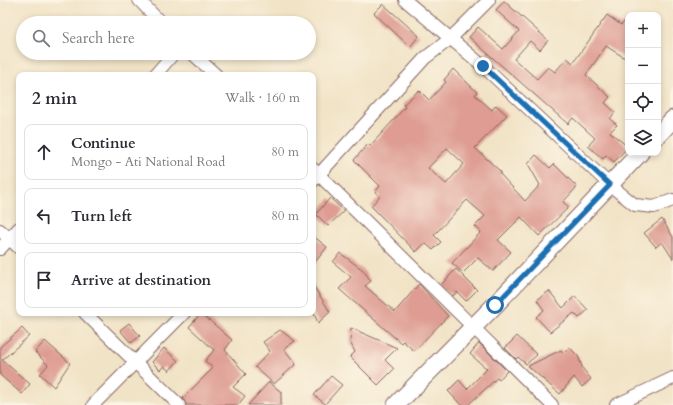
<!DOCTYPE html>
<html lang="en">
<head>
<meta charset="utf-8">
<style>
  :root { --surface:#fff; --page:#f7f7f7; --text:#2b2b33; --muted:#7c7c81; --line:#e1e1e2 }
  body { margin:0; font-family:Cardo,serif; background:var(--page); color:var(--text) }
  .controls { position:absolute; right:12px; top:12px; display:grid; overflow:hidden; border-radius:8px; box-shadow:0 2px 6px #0003 }
  .controls button { width:36px; height:36px; display:grid; place-items:center; padding:0; border:0; border-bottom:1px solid var(--line); background:var(--surface); color:var(--text); font:20px sans-serif }
  .stop { position:absolute; width:12px; height:12px; margin:-9px; border:3px solid #1f6fb2; border-radius:50%; background:#fff }
  .stop.end { background:#1f6fb2; border-color:#fff; box-shadow:0 1px 4px #0008 }
  .list { margin:0; padding:0; list-style:none }
  h2 { display:flex; justify-content:space-between; align-items:center; height:52px; margin:0; padding:0 16px; font-size:17px }
  h2 small { font-size:13px; font-weight:400; color:var(--muted) }
  .list li { display:grid; grid-template-columns:26px 1fr auto; gap:12px; align-items:center; box-sizing:border-box; height:56px; margin:0 8px 8px; padding:0 8px; border:1px solid var(--line); border-radius:8px }
  .list b { display:block; font-size:15px; white-space:nowrap }
  .list p { margin:0; font-size:13px; white-space:nowrap; color:var(--muted) }
  .list em { font-size:13px; font-style:normal; color:var(--muted) }
  .icon { flex:none; width:22px; height:22px; fill:none; stroke:currentColor; stroke-width:2; stroke-linecap:round; stroke-linejoin:round }
  .map { position:relative; flex:none; width:673px; height:405px; overflow:hidden }
  .search { position:absolute; background:var(--surface); box-shadow:0 2px 6px #0003; left:16px; top:16px; width:300px; height:44px; display:flex; align-items:center; gap:10px; box-sizing:border-box; padding:0 14px; border-radius:22px; color:var(--muted); font-size:15px }
  .panel { position:absolute; background:var(--surface); box-shadow:0 2px 6px #0003; left:16px; top:72px; width:300px; height:244px; border-radius:8px }
  .map>svg:first-child { display:block }
</style>
</head>
<body>
<div class="map">
<svg width="673" height="405" viewBox="0 0 673 405">
  <rect width="100%" height="100%" fill="#fcf5e5"/>
  <filter id="ink" filterUnits="userSpaceOnUse"><feTurbulence type="fractalNoise" baseFrequency=".025" numOctaves="2"/><feDisplacementMap in="SourceGraphic" scale="8" xChannelSelector="R" yChannelSelector="G"/><feConvolveMatrix kernelMatrix="1 2 1 2 8 2 1 2 1" color-interpolation-filters="sRGB"/></filter>
  <filter id="wash" filterUnits="userSpaceOnUse"><feTurbulence type="fractalNoise" baseFrequency=".012" numOctaves="4" result="noise"/><feDisplacementMap in="SourceGraphic" scale="16" xChannelSelector="R" yChannelSelector="G"/><feGaussianBlur stdDeviation="0.9" result="paint"/><feColorMatrix in="noise" values="0 0 0 0 0 0 0 0 0 0 0 0 0 0 0 0 0 1.4 0 .05"/><feComposite in="paint" operator="in"/></filter>
  <g filter="url(#wash)">
    <rect width="100%" height="100%" fill="#f1e3c6"/>
    <g id="blocks">
      <g fill="#de9c93" fill-rule="evenodd">
        <polygon points="504,1 548,40 540,50 530,41 514,59 537,79 548,67 555,72 567,58 573,63 607,15 621,25 628,18 628,60 606,46 586,75 610,97 605,103 615,112 610,119 617,125 610,132 628,147 614,162 606,155 603,159 588,146 595,138 573,118 568,124 469,37 478,27 503,49 519,31 496,10"/>
        <polygon points="383,4 419,36 410,47 374,13"/>
        <path d="M453 69 477 92 475 95 492 110 496 105 507 115 475 148 501 172 500 174 525 201 540 185 528 164 536 155 550 168 554 164 577 187 563 202 569 207 539 236 521 217 498 240 511 252 493 271 478 258 463 273 452 263 481 232 475 226 485 216 467 200 434 235 441 242 433 250 425 243 416 252 371 206 380 196 375 192 380 186 354 160 368 144 370 146 391 123 405 107 403 105 419 90 429 100 446 82 444 80ZM447 148 464 164 446 184 428 168Z"/>
        <polygon points="330,198 344,211 328,226 316,214"/>
        <polygon points="662,219 673,237 673,259 662,242 656,247 644,233"/>
        <polygon points="313,236 327,247 313,265"/>
        <polygon points="340,253 363,270 371,281 365,286 395,312 419,284 448,316 414,351 403,341 401,343 339,289 351,277 333,262"/>
        <polygon points="456,269 477,290 466,301 457,292 453,296 441,285"/>
        <polygon points="313,285 330,312 318,323 313,311"/>
        <polygon points="549,291 563,308 575,296 588,310 579,318 574,313 550,332 536,317 544,310 537,300"/>
        <polygon points="201,313 232,340 225,350 246,374 233,387 245,396 238,405 186,405 183,398 213,368 205,361 214,350 189,327"/>
        <polygon points="129,323 140,336 131,343 120,330"/>
        <polygon points="22,328 29,336 2,360 30,384 22,394 0,375 0,347"/>
        <polygon points="351,328 397,348 385,360 394,369 378,385 350,357 355,352 350,342"/>
        <polygon points="280,330 295,341 284,349 296,364 274,384 255,367 270,351 263,342"/>
        <polygon points="517,336 537,355 526,364 518,357 516,359 505,348"/>
        <polygon points="45,341 70,363 54,387 40,374 48,365 35,352"/>
        <polygon points="479,343 507,371 499,380 497,378 468,405 461,405 448,391 459,380 467,389 487,369 470,354"/>
        <polygon points="569,347 578,356 583,369 591,379 582,387 574,377 560,394 528,366 561,350 563,353"/>
        <polygon points="164,348 178,361 169,371 164,366 160,370 152,362"/>
        <polygon points="331,376 342,385 325,404 314,395"/>
        <polygon points="269,382 281,392 281,405 248,405"/>
      </g>
    </g>
  </g>
  <g filter="url(#ink)">
    <use href="#blocks" fill-opacity="0" stroke="#846461" stroke-width="1"/>
    <g fill="none" stroke-linecap="round" stroke-linejoin="round">
      <g stroke="#846461" stroke-width="14">
        <g id="street">
          <polyline points="139,0 161,23"/>
          <polyline points="405,0 483,66 610,185 635,205 654,207 673,200"/>
          <polyline points="192,53 216,75"/>
          <polyline points="155,75 174,53"/>
          <polyline points="313,169 552,405"/>
          <polyline points="313,181 425,58 450,39 489,0"/>
          <polyline points="0,230 19,248"/>
          <polyline points="0,249 19,228"/>
          <polyline points="85,313 179,405"/>
          <polyline points="93,405 184,313"/>
          <polyline points="616,405 673,378"/>
        </g>
      </g>
      <g stroke="#846461" stroke-width="19">
        <g id="secondary">
          <polyline points="658,135 673,119"/>
          <polyline points="396,405 495,305 640,153"/>
        </g>
      </g>
      <use href="#street" stroke="#fff" stroke-width="12"/>
      <use href="#secondary" stroke="#fff" stroke-width="17"/>
    </g>
  </g>
  <g fill="none" stroke-linecap="round" stroke-linejoin="round" filter="url(#ink)">
    <polyline stroke="#1f6fb2" stroke-width="5" points="483,66 610,185 495,305"/>
  </g>
</svg>
<div class="controls">
<button>+</button>
<button>−</button>
<button><svg class="icon" aria-label="locate" viewBox="0 0 24 24"><circle cx="12" cy="12" r="6"/><path d="M12 2v4M12 18v4M2 12h4M18 12h4"/></svg></button>
<button><svg class="icon" aria-label="layers" viewBox="0 0 24 24"><path d="M12 4l9 5-9 5-9-5zM3 14l9 5 9-5"/></svg></button>
</div>
<div class="stop" style="left:495px;top:305px"></div>
<div class="stop end" style="left:483px;top:66px"></div>
<div class="search"><svg class="icon" aria-label="search" viewBox="0 0 24 24"><circle cx="10" cy="10" r="6"/><path d="M15 15l6 6"/></svg>Search here</div>
<section class="panel">
<h2>2 min<small>Walk · 160 m</small></h2>
<ul class="list">
<li><svg class="icon" aria-label="ahead" viewBox="0 0 24 24"><path d="M12 20V5M6 11l6-6 6 6"/></svg><div><b>Continue</b><p>Mongo - Ati National Road</p></div><em>80 m</em></li>
<li><svg class="icon" aria-label="left" viewBox="0 0 24 24"><path d="M17 20v-9H6M10 6l-5 5 5 5"/></svg><div><b>Turn left</b></div><em>80 m</em></li>
<li><svg class="icon" aria-label="arrive" viewBox="0 0 24 24"><path d="M6 21V4h12l-3 4 3 4H6"/></svg><div><b>Arrive at destination</b></div></li>
</ul>
</section>
</div>
</body>
</html>
